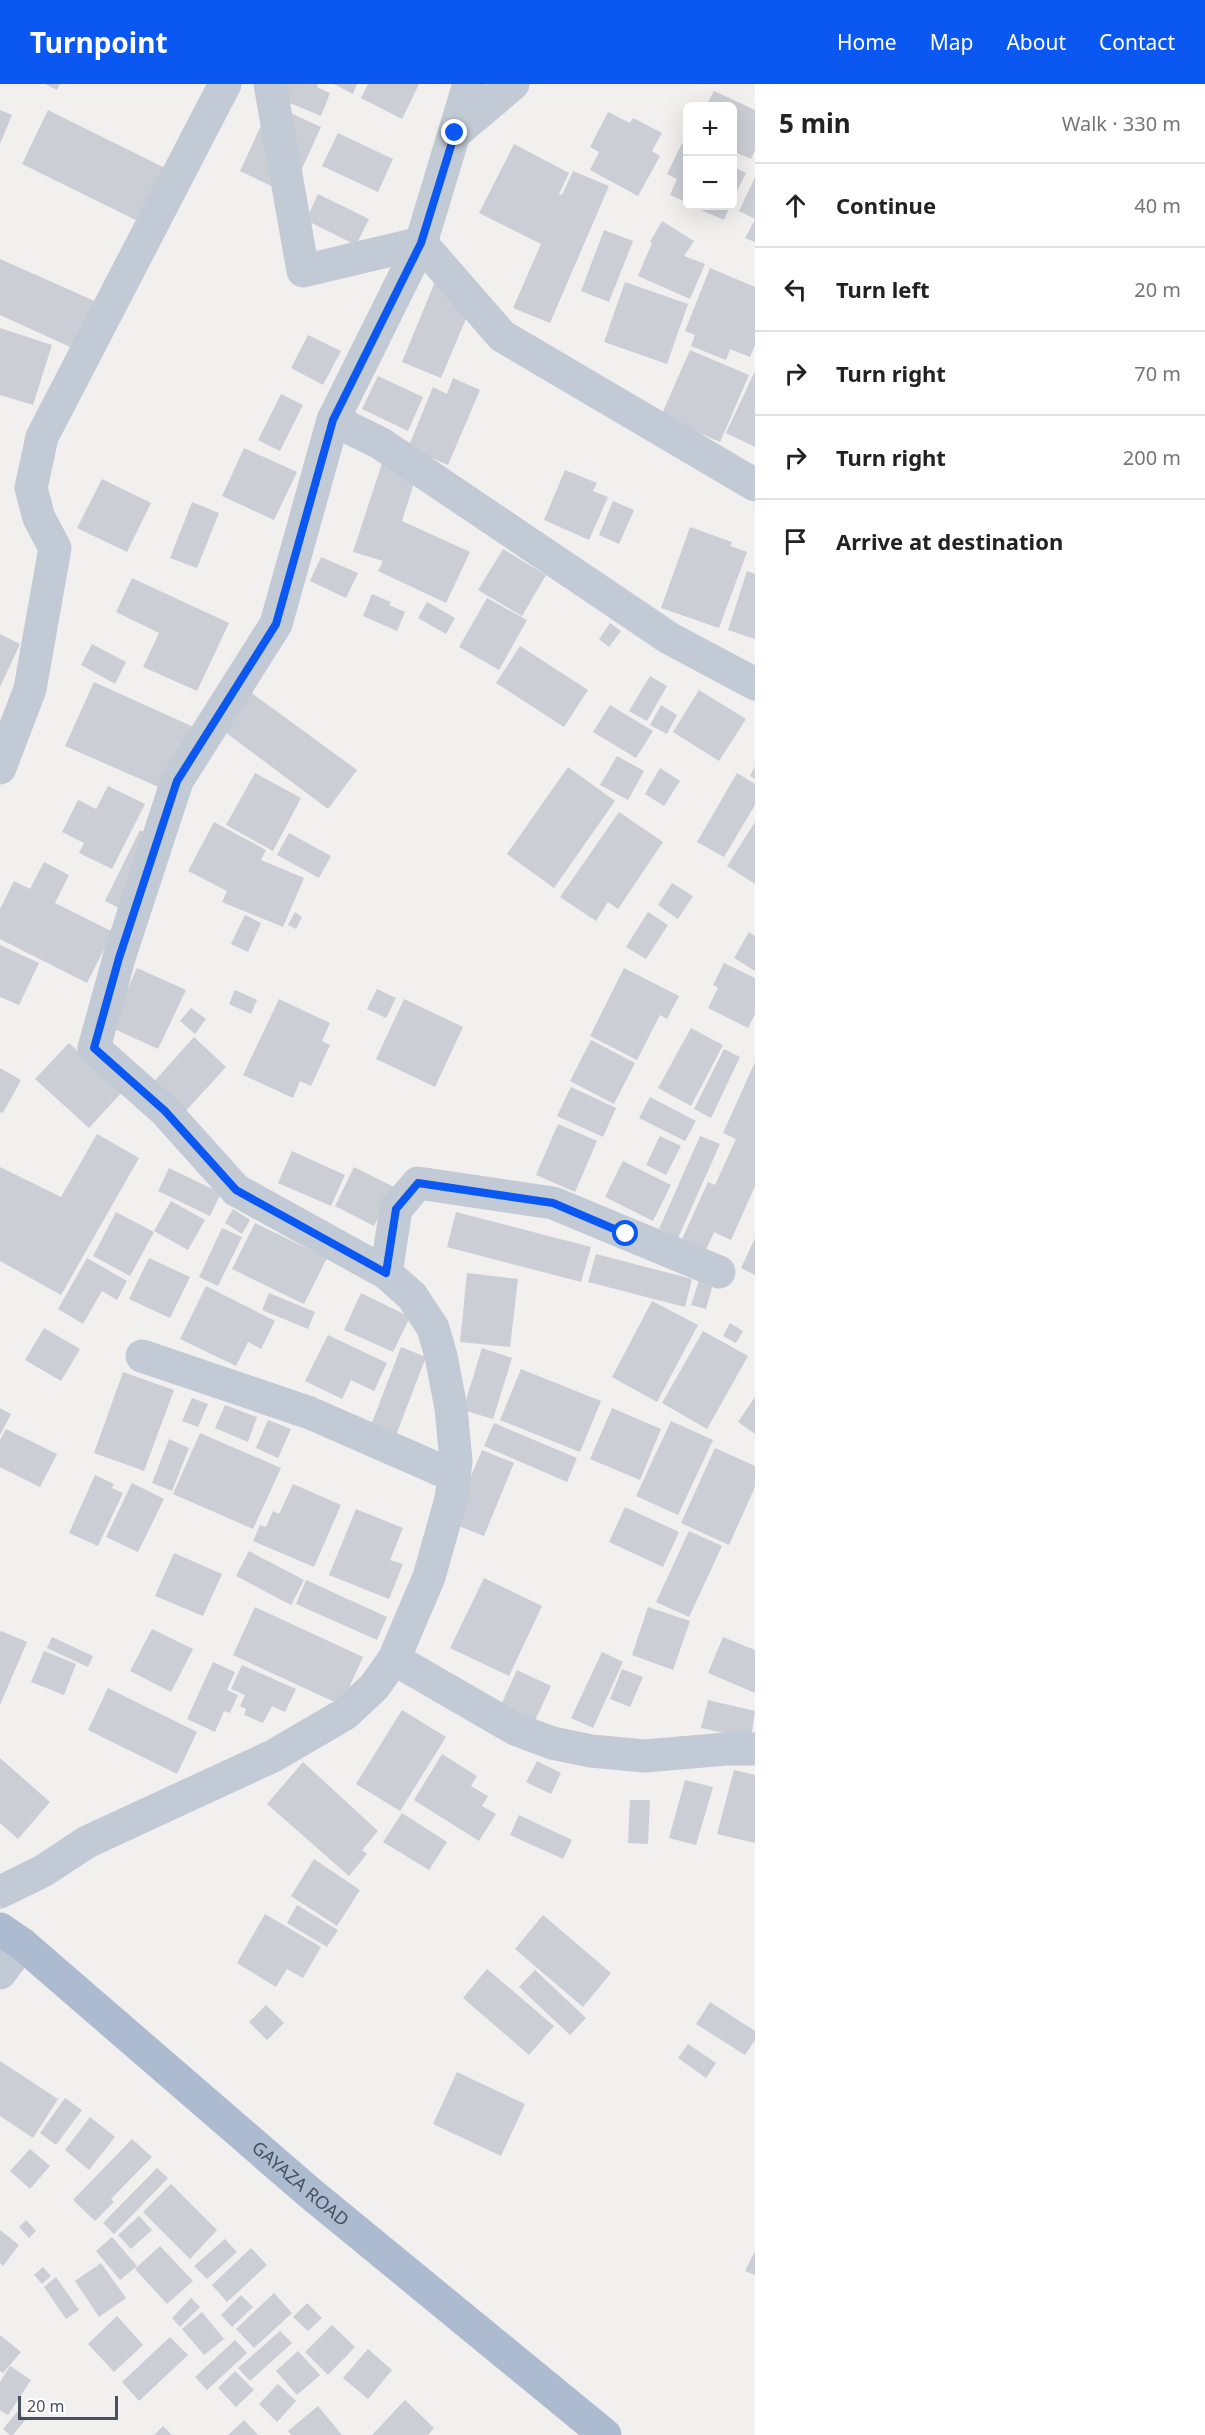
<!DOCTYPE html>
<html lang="en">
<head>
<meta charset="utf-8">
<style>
  :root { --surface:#fff; --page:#f2f2f2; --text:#222; --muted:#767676; --line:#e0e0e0; --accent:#0a58f1 }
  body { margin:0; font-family:"Noto Sans",sans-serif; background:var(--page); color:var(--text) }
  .controls { position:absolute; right:18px; top:18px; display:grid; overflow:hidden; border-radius:9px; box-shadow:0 6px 24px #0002 }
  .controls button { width:54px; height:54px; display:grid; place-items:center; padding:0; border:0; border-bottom:2px solid var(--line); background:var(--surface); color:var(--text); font:30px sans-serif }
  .scale { position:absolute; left:18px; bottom:15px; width:100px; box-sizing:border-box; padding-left:6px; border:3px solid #46505f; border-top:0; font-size:16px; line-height:21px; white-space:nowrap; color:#46505f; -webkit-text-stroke:4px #fff; paint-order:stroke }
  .stop { position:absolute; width:18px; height:18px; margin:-14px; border:4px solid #0a58f1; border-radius:50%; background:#fff }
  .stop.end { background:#0a58f1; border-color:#fff; box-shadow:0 2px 6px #0008 }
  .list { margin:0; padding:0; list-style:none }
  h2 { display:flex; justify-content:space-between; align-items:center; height:78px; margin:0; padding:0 24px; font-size:26px }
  h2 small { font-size:20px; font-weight:400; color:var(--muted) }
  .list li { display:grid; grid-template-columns:39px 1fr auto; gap:18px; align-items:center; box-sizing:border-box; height:84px; padding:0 24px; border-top:2px solid var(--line) }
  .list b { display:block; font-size:22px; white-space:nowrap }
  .list em { font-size:20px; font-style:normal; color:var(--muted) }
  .icon { flex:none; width:33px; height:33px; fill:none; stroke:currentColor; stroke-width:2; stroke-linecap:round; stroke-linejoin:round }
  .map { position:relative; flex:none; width:755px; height:2351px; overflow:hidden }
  header { display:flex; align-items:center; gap:36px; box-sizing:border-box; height:84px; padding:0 30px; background:var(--accent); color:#fff }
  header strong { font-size:28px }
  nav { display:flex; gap:33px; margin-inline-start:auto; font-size:21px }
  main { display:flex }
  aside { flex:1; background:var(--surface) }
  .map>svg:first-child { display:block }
</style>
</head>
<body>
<header>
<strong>Turnpoint</strong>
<nav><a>Home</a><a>Map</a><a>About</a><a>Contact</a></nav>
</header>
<main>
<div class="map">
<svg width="755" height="2351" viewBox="0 0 755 2351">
  <rect width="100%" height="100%" fill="#f2efef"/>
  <g fill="#cbced4">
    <polygon points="45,0 60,0 57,6"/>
    <polygon points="270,0 318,0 317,3 330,9 321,32 266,9"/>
    <polygon points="334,0 357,0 353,10"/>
    <polygon points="368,0 419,0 402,35 361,14"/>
    <polygon points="714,7 755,26 755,66 751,75 732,67 732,22 706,22"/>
    <polygon points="271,20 321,43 290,111 240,87"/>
    <polygon points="0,26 12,31 0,60"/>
    <polygon points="48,26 181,92 154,145 22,80"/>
    <polygon points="608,28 630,39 633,34 662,49 652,67 660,72 638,112 590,86 599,68 590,63"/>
    <polygon points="338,49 393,75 378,108 322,82"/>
    <polygon points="682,59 688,62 688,119 670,111 677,95 667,90"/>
    <polygon points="514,60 569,89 559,110 562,111 573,87 609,102 550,239 513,224 541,160 479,129"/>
    <polygon points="732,82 746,89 732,117"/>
    <polygon points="755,93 755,158 745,154 755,135 739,127"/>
    <polygon points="318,110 369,135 356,161 306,136"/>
    <polygon points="692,122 730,122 724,136"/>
    <polygon points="662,137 694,157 684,172 705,180 690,215 638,192 652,159 650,158"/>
    <polygon points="604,146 633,157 609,218 581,207"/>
    <polygon points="0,175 99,219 79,267 0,231"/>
    <polygon points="710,184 755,203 755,261 750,273 730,265 726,276 691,262 695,251 685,247"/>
    <polygon points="439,188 479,204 441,294 402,278"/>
    <polygon points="625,198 688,220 667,280 604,258"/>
    <polygon points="0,244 52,261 33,321 0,311"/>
    <polygon points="308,251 341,267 323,301 291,284"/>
    <polygon points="690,266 749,291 720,358 661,332"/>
    <polygon points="755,287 755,363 726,349"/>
    <polygon points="378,292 423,313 408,347 362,325"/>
    <polygon points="453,294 480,306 448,381 408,364 433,303 447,310"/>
    <polygon points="281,310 303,321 280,367 258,356"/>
    <polygon points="244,364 297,388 274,436 222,412"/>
    <polygon points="384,373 419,384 402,437 470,468 446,519 378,487 383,477 353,468"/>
    <polygon points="565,386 597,399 593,407 608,413 589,456 544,436"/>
    <polygon points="102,395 151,419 127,468 77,444"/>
    <polygon points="613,417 634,426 619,460 599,451"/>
    <polygon points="192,418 219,429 197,484 170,474"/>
    <polygon points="690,443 732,458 730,462 747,468 719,544 661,524"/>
    <polygon points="503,465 546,491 522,532 478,506"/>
    <polygon points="321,473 358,489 346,514 310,497"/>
    <polygon points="747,487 755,490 755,555 728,546"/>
    <polygon points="132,494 229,539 197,607 143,583 159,549 116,528"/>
    <polygon points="372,510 391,518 389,521 405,528 397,547 363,532"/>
    <polygon points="487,514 527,536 499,586 459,563"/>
    <polygon points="427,518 455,534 446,550 418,534"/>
    <polygon points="610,539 621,547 609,563 599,555"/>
    <polygon points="0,550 20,560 0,603"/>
    <polygon points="92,560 126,578 115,600 81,581"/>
    <polygon points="520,562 588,606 564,643 496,599"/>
    <polygon points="650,592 667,602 647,637 629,627"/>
    <polygon points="94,598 198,645 170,708 65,662"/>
    <polygon points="699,606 746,635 719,677 673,648"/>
    <polygon points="249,607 357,686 328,725 221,645"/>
    <polygon points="610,621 653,647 636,674 593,648"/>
    <polygon points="661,621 677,631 667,650 650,641"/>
    <polygon points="617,672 644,687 628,716 600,701"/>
    <polygon points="755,682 755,695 750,692"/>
    <polygon points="568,683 615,717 554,804 507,770"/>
    <polygon points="660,684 680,697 664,722 645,710"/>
    <polygon points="255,689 301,714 273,767 226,741"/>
    <polygon points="737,689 755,700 755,721 724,773 697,758"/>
    <polygon points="108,702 145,720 112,785 79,769 84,759 62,748 78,716 96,725"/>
    <polygon points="619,728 663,758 618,825 608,818 596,837 560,813"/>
    <polygon points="214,738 266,766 261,776 304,794 283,843 222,818 227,807 188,787"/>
    <polygon points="755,738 755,800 727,782"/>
    <polygon points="140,746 163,756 129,829 105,817"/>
    <polygon points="289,749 331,772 319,794 277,771"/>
    <polygon points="44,778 69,791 55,819 113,848 87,899 0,855 0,825 14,797 30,805"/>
    <polygon points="672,799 693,812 678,835 658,821"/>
    <polygon points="295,828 302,833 296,845 288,841"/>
    <polygon points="648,828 668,841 646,875 626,863"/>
    <polygon points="245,831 261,839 248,868 231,860"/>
    <polygon points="749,848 755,852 755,887 734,874"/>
    <polygon points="0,861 39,879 19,921 0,913"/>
    <polygon points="724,879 755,894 755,930 748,944 708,924 718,904 713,901"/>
    <polygon points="137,884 186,906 158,965 110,943"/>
    <polygon points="624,884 679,912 667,935 660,931 637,976 590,952"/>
    <polygon points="377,905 396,914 386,934 367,925"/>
    <polygon points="235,906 257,916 251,930 229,920"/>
    <polygon points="279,915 330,939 322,957 330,961 311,1002 300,997 293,1014 243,991"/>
    <polygon points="404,915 463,943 435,1003 376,975"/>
    <polygon points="191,924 206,935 195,950 180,937"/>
    <polygon points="691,944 723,961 691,1022 658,1004"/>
    <polygon points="194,953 226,983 182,1031 150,1002"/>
    <polygon points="591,956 635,979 614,1020 570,997"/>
    <polygon points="69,959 122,1008 89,1044 35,995"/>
    <polygon points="724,965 740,973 711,1034 694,1025"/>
    <polygon points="755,978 755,1102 731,1156 714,1148 706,1166 682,1155 708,1098 715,1101 736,1055 723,1049"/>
    <polygon points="0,984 21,996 3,1029 0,1028"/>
    <polygon points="571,1003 616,1024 603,1053 557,1032"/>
    <polygon points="650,1013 696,1037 685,1057 639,1034"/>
    <polygon points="558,1040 597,1057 575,1108 536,1091"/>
    <polygon points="97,1050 139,1074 61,1211 0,1177 0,1083 61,1113"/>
    <polygon points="660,1052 681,1062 666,1091 646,1081"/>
    <polygon points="700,1052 720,1060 678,1154 659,1145"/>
    <polygon points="292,1067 345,1091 331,1122 278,1099"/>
    <polygon points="623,1077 671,1101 653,1137 605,1113"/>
    <polygon points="354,1083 394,1103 374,1142 335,1122"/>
    <polygon points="169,1084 221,1109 210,1132 158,1107"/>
    <polygon points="171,1117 205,1136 188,1166 154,1147"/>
    <polygon points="233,1125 250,1136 242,1150 225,1139"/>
    <polygon points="116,1128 154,1148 130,1192 93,1172"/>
    <polygon points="456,1128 591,1163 581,1198 447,1163"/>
    <polygon points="255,1139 327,1174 304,1220 232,1185"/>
    <polygon points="222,1144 242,1153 218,1202 199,1193"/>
    <polygon points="755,1154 755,1191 741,1184"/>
    <polygon points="596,1170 692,1195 685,1223 588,1198"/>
    <polygon points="87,1174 127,1197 117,1216 102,1207 83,1240 58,1225"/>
    <polygon points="149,1174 190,1193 170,1234 129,1215"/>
    <polygon points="467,1189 518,1195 510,1263 460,1258"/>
    <polygon points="699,1196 713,1200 706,1225 691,1221"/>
    <polygon points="206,1202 275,1237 261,1265 248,1258 236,1282 180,1255"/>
    <polygon points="269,1209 315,1228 308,1245 262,1226"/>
    <polygon points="361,1209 410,1233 393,1268 344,1246"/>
    <polygon points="652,1217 698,1241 657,1318 612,1293"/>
    <polygon points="730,1239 743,1247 736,1259 723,1252"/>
    <polygon points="44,1244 80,1265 61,1297 25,1276"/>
    <polygon points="703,1247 748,1272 707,1345 662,1319"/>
    <polygon points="328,1251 387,1279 374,1307 351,1296 342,1315 305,1297"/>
    <polygon points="401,1263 426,1273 393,1359 368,1349"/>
    <polygon points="482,1264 512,1274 493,1335 463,1326"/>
    <polygon points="521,1285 601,1317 580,1368 500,1336"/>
    <polygon points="123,1288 174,1306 144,1387 94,1369"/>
    <polygon points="755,1313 755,1350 738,1338"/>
    <polygon points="192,1314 208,1320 198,1343 182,1337"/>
    <polygon points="225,1321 257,1333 248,1358 215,1344"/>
    <polygon points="0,1324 11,1330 0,1351"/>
    <polygon points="612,1324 661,1345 640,1396 590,1375"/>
    <polygon points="268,1336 291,1345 278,1374 256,1364"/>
    <polygon points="671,1337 713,1356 678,1431 636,1412"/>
    <polygon points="494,1339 577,1374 567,1398 484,1362"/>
    <polygon points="6,1345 57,1370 40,1403 0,1383 0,1356"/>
    <polygon points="200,1349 281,1384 253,1445 173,1410"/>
    <polygon points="169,1355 189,1364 172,1407 152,1399"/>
    <polygon points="715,1364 755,1382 755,1403 729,1461 681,1439"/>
    <polygon points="482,1366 514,1379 484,1452 451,1439"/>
    <polygon points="95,1391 114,1400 112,1404 123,1409 98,1462 69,1449"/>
    <polygon points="132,1399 164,1415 138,1468 106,1453"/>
    <polygon points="293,1400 341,1421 314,1483 253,1457 260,1441 266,1443 273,1427 279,1430"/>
    <polygon points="625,1423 679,1448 663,1483 609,1458"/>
    <polygon points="356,1425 403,1444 390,1476 403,1480 389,1515 329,1491"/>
    <polygon points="689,1447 722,1462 689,1533 656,1518"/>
    <polygon points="249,1467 304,1496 291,1521 236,1492"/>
    <polygon points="174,1469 222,1490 203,1532 155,1512"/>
    <polygon points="484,1494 542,1522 509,1592 450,1564"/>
    <polygon points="306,1496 387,1533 377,1556 296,1520"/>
    <polygon points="255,1523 363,1573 341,1621 233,1571"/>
    <polygon points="648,1523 690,1537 673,1586 632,1571"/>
    <polygon points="152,1545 193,1565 171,1608 130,1587"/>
    <polygon points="1,1547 27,1558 0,1621 0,1548"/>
    <polygon points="52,1553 93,1572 88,1583 47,1564"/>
    <polygon points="723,1553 755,1566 755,1609 708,1589"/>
    <polygon points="44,1567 76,1580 64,1611 31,1598"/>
    <polygon points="602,1568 623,1578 593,1644 571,1634"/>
    <polygon points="213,1578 235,1588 227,1606 238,1611 230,1629 224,1627 215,1648 187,1635"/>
    <polygon points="242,1581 296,1605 285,1628 272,1622 263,1639 244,1631 246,1625 240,1622 245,1611 231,1605"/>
    <polygon points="622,1585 643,1593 630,1623 610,1615"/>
    <polygon points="517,1586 551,1602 534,1639 500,1623"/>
    <polygon points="108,1604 197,1648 177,1690 88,1646"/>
    <polygon points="708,1616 755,1627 751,1655 701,1644"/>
    <polygon points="402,1626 446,1653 400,1727 356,1700"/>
    <polygon points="442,1670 477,1692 471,1702 488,1712 482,1722 496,1730 479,1757 414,1716"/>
    <polygon points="0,1674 50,1718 18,1755 0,1739"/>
    <polygon points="537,1677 561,1689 551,1710 526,1698"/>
    <polygon points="303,1678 378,1747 362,1766 367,1770 349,1792 267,1720"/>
    <polygon points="734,1686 755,1691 755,1759 717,1750"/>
    <polygon points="685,1696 713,1703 696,1761 669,1754"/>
    <polygon points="630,1716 650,1716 648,1760 628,1759"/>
    <polygon points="402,1729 447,1758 429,1786 383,1758"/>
    <polygon points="519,1731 572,1756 563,1775 510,1751"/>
    <polygon points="314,1775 360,1806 337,1842 291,1812"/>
    <polygon points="297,1821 338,1846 327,1863 287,1839"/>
    <polygon points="265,1830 321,1863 303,1894 287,1885 276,1903 237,1879"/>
    <polygon points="543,1831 611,1889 583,1923 515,1865"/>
    <polygon points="487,1885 554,1942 529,1971 463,1914"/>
    <polygon points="535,1886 586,1934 570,1951 519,1903"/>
    <polygon points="710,1918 755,1947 755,1956 745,1971 696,1940"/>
    <polygon points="266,1921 284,1939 267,1956 249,1938"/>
    <polygon points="688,1960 716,1979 706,1994 678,1974"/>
    <polygon points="0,1977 58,2015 33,2054 0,2032"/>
    <polygon points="457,1988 525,2020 501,2072 433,2040"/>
    <polygon points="65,2014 82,2026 56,2061 40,2049"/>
    <polygon points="90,2033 115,2053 89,2086 65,2066"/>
    <polygon points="132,2055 152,2073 111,2115 114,2118 95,2137 73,2116"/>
    <polygon points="30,2065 50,2082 30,2105 10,2087"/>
    <polygon points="157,2084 168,2094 114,2150 103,2139"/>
    <polygon points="171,2100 217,2146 190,2175 143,2128"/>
    <polygon points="139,2132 152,2146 131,2165 118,2151"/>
    <polygon points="26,2136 36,2147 29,2154 19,2143"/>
    <polygon points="0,2146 19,2161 3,2182 0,2179"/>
    <polygon points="112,2153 137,2182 120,2196 96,2167"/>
    <polygon points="225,2155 237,2168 207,2195 194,2182"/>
    <polygon points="160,2162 193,2197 167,2220 135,2185"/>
    <polygon points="251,2164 267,2181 227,2218 212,2201"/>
    <polygon points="755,2167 755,2191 745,2187"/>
    <polygon points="101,2179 126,2214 99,2233 75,2197"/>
    <polygon points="43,2183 51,2192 42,2200 34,2191"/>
    <polygon points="56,2193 79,2226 66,2235 44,2203"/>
    <polygon points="274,2209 292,2229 254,2264 236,2245"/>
    <polygon points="241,2211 253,2223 232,2243 221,2231"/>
    <polygon points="191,2214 200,2223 180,2243 172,2234"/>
    <polygon points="307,2219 322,2234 308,2247 293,2233"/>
    <polygon points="202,2228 224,2255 204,2271 182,2245"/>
    <polygon points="117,2232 143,2261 114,2288 88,2260"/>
    <polygon points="332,2241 355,2263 328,2291 305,2268"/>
    <polygon points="280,2247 292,2259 250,2297 238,2284"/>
    <polygon points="0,2251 21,2268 3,2289 0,2287"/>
    <polygon points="170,2253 188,2271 139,2317 122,2298"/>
    <polygon points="235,2256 247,2269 207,2306 195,2293"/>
    <polygon points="368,2265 392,2286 368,2315 343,2294"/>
    <polygon points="298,2267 320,2291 297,2311 276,2287"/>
    <polygon points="10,2282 31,2296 8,2331 0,2326 0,2298"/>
    <polygon points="235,2287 254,2306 236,2323 218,2304"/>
    <polygon points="278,2300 296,2317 277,2338 259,2320"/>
    <polygon points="405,2316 434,2344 428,2351 372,2351"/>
    <polygon points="318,2322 342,2351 291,2351 288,2347"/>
    <polygon points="17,2328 26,2335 13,2351 10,2351 3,2345"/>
    <polygon points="244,2336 258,2351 228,2351"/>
    <polygon points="163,2342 172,2351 154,2351"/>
  </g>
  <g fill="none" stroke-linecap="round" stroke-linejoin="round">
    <g stroke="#c2cad5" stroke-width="33">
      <polyline points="270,0 303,187 421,159 502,252 755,401"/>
      <polyline points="455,49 513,0"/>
      <polyline points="333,336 380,359 669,554 755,600"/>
      <polyline points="0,684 30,605 55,464 39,434 31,404 42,353 225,0"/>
      <polyline points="386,1189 396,1125 418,1099 553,1119 719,1188"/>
      <polyline points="142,1272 310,1329 454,1392"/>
      <polyline points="394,1575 515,1645 552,1659 591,1667 645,1672 726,1665 755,1665"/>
      <polyline points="0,1808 43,1787 87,1758 273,1672 345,1630 374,1603 394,1575 429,1493 451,1415 456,1377 451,1324 441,1272 433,1244 412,1212 386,1189 236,1106 165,1027 94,964 119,874 177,697 276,540 333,336 421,159 469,0"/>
      <polyline points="0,1889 22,1860"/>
    </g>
    <path stroke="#adbbd0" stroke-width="33" id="s1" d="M0 1845 22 1860 310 2109 605 2351"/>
  </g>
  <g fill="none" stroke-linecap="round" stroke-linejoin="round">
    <polyline stroke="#0a58f1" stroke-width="8" points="455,49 421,159 333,336 276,540 177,697 119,874 94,964 165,1027 236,1106 386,1189 396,1125 418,1099 553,1119 626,1150"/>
  </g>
  <g text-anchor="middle" stroke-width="6" stroke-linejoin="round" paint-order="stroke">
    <g font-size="18" fill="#46505f" stroke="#fff">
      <text dy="6" stroke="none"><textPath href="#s1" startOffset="394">GAYAZA ROAD</textPath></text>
    </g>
  </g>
</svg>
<div class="controls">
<button>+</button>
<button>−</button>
</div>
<div class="scale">20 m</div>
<div class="stop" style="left:626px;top:1150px"></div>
<div class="stop end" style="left:455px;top:49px"></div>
</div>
<aside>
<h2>5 min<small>Walk · 330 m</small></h2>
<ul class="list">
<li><svg class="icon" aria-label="ahead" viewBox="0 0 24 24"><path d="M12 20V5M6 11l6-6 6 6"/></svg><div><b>Continue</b></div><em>40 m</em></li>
<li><svg class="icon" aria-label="left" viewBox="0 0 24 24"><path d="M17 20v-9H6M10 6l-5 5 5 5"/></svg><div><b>Turn left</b></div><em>20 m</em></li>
<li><svg class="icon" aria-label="right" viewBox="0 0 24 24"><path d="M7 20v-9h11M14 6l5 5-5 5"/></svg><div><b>Turn right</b></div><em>70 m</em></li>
<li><svg class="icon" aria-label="right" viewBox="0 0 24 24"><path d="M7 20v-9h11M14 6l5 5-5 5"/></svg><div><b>Turn right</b></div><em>200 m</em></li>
<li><svg class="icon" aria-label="arrive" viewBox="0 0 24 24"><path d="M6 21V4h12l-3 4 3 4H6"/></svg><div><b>Arrive at destination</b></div></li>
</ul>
</aside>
</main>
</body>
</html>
